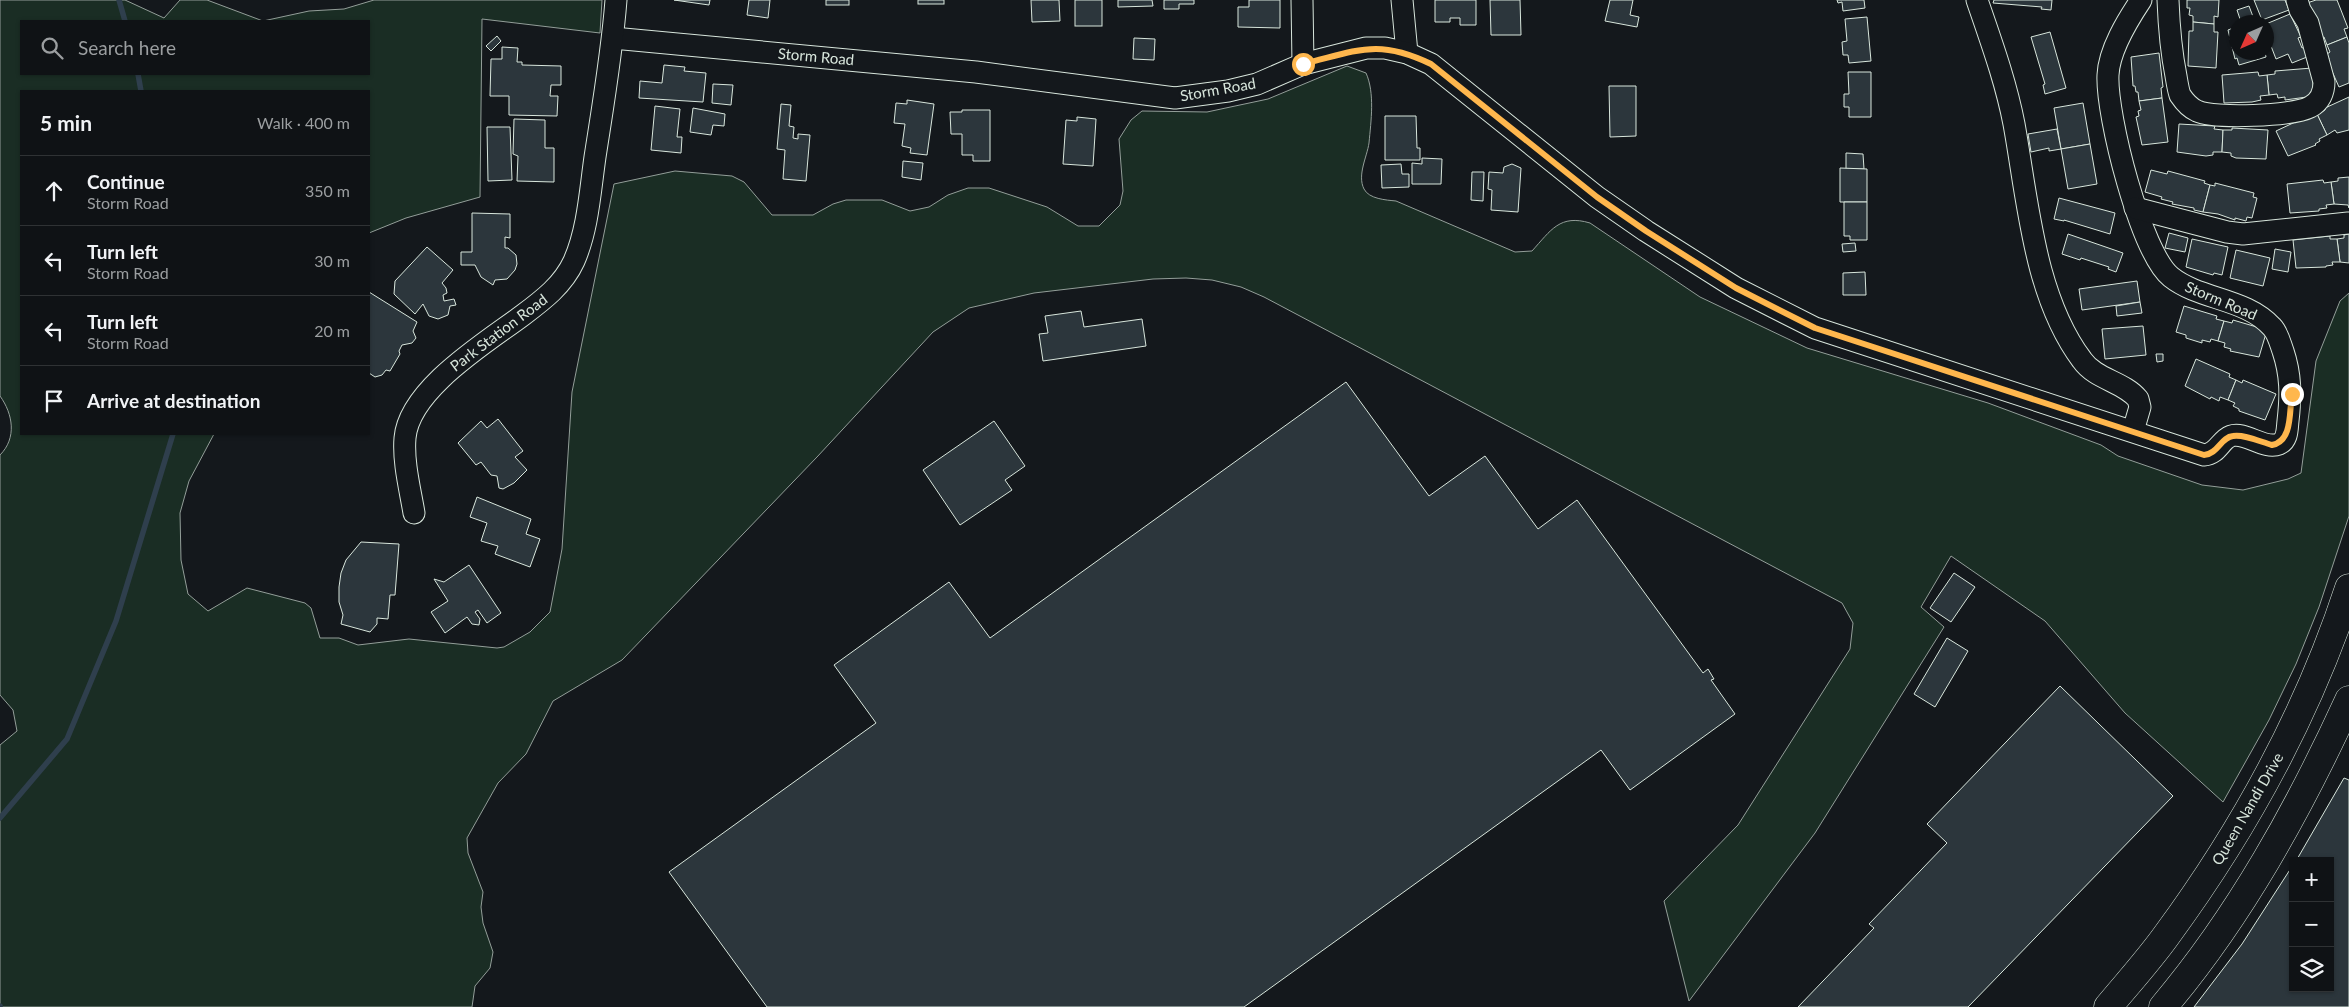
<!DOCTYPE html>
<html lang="en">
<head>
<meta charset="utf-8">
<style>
  :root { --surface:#0f1215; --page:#1d2022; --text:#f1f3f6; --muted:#9b9ea0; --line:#2f3234 }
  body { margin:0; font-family:Lato,sans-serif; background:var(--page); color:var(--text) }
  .controls { position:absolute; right:15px; bottom:15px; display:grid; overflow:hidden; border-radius:0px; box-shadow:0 1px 4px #0004 }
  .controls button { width:45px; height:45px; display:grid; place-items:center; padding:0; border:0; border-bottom:1px solid var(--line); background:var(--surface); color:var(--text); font:25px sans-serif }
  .compass { position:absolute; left:2229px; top:15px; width:45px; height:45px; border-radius:50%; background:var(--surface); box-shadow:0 1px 4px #0004; rotate:225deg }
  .stop { position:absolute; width:15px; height:15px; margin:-11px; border:4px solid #ffb74d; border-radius:50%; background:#fff }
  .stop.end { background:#ffb74d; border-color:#fff; box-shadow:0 1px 5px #0008 }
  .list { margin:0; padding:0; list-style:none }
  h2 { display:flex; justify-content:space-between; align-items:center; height:65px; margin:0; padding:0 20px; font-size:21px }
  h2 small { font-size:16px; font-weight:400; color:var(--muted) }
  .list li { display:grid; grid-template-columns:32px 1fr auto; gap:15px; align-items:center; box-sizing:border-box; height:70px; padding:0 20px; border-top:1px solid var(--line) }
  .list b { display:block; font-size:19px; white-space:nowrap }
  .list p { margin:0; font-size:16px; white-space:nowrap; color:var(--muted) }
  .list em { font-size:16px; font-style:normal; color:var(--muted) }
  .icon { flex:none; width:28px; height:28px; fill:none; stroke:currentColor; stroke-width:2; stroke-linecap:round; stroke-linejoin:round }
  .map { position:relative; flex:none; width:2349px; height:1007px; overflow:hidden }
  .search { position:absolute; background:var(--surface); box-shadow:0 1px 4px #0004; left:20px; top:20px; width:350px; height:55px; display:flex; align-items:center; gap:12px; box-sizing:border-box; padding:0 18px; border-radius:0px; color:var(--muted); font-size:19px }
  .panel { position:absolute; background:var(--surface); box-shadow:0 1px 4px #0004; left:20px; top:90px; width:350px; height:345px; border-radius:0px }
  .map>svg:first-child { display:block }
</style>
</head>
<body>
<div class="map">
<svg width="2349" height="1007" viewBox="0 0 2349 1007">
  <rect width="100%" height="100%" fill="#14181c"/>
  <path fill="#1a2d24" stroke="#939e99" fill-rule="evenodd" d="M0 0H125L164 18 180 0H207L263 21 309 11 344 9 374 0H602L600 33 482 19 480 197 406 218 369 233V91H21V434H214L189 481 180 513 181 560 188 594 208 611 247 588 305 603 311 608 320 638H339L358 645 409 639 497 648 504 647 530 632 550 612 562 549 572 392 614 184 675 171 732 176 744 182 772 215H813L833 204 846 200H882L910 211 929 207 948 195 968 188H989L1047 207 1078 226H1099L1120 205 1123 191 1119 139 1131 120 1142 111 1207 112 1268 99 1347 66 1366 73C1375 93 1371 121 1369 143 1367 157 1357 175 1364 189 1369 199 1386 200 1396 201L1515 252 1532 251C1551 230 1560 214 1590 223L1700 297 1807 348 1988 403 2101 445 2118 456 2202 485 2243 490 2288 479 2301 473 2316 361 2340 301 2349 293V516L2319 607 2296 664 2269 720 2223 802 2125 713 2045 621 1951 556 1921 607 1944 627 1815 833 1689 1001 1664 901 1738 825 1850 649 1853 623 1842 603 1264 297 1241 287 1212 280 1186 278 1153 279 1034 293 969 308 933 332 817 457 622 660 553 701 526 754 498 783 467 838 468 853 483 892 481 907 483 923 493 952 490 968 475 986 472 1007H0V745L17 731 13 710 0 695V455C17 438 13 414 0 396ZM369 21V74H21V21Z"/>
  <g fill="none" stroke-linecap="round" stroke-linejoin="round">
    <g stroke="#2f3f4d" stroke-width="5.5">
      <polyline points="119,0 125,21"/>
      <polyline points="138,74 141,91"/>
      <polyline points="0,818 67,739 116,621 173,434"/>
      <polyline points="0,1006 0,1007"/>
    </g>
  </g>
  <g fill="#2c363c" stroke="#d8e6dc">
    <polygon points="674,0 710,0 709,5"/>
    <polygon points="749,0 770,0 768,18 747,15"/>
    <rect x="826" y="0" width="23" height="5"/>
    <rect x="918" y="0" width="26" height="4"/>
    <polygon points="1031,0 1059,0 1060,21 1032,22"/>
    <rect x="1075" y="0" width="27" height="26"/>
    <polygon points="1118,0 1152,0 1153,6 1118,7"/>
    <polygon points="1164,0 1194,0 1194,4 1179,4 1179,9 1164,9"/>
    <polygon points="1249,0 1280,0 1280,28 1238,27 1238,7 1249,7"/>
    <polygon points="1435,0 1476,0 1476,25 1460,25 1460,18 1450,18 1450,22 1435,22"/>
    <polygon points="1490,0 1520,0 1521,35 1491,35"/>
    <polygon points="1610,0 1633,0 1630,15 1639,17 1637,27 1605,21"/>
    <polygon points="1837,0 1864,0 1865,8 1843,11 1842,2 1838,3"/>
    <polygon points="1994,0 2052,0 2051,10 2041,9 2042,7 1993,3"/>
    <polygon points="2187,0 2219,0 2218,17 2214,16 2214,24 2193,22 2193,16 2189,15 2190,8 2187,8"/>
    <polygon points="2254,0 2285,0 2289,10 2262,20"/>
    <polygon points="2316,0 2337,0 2348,28 2344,29 2347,37 2327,45 2324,37 2320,38 2307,3"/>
    <polygon points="2249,6 2255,22 2241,22 2237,10"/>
    <polygon points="2290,14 2301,37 2298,38 2302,48 2308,46 2312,55 2292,63 2288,54 2276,59 2266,33 2266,24"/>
    <polygon points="1867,17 1871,61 1849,63 1848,55 1843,55 1842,42 1847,41 1845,19"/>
    <polygon points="2193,22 2214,24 2214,32 2218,32 2216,68 2188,66 2189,31 2193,31"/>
    <polygon points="2236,27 2236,52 2265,52 2266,57 2239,65 2237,58 2235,59 2228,30"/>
    <polygon points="2050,32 2066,88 2045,94 2043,85 2045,84 2031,37"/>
    <polygon points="497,36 501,41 491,51 486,46"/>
    <polygon points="2347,37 2349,43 2349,83 2339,87 2327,60 2329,59 2327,54 2330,52 2327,45"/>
    <polygon points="1134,38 1155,39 1154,60 1133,59"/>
    <polygon points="502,47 518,48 517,62 522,62 522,65 561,66 561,85 551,85 550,96 558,96 557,116 509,115 509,96 490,96 491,59 502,59"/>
    <polygon points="2159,53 2163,87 2161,88 2162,98 2139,101 2138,92 2136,92 2135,86 2133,86 2131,57"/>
    <polygon points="664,65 685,67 684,71 706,73 703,102 639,98 640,81 662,83"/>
    <polygon points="2312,68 2314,96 2285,100 2285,97 2278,98 2277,94 2269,95 2267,75 2275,74 2275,71"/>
    <polygon points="1848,72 1871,72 1871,117 1849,117 1849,107 1844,107 1844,94 1849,94"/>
    <polygon points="2258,72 2259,76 2267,75 2269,95 2260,96 2261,100 2252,102 2224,103 2222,75"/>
    <polygon points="713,84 733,85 731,105 712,103"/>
    <polygon points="1609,86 1636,86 1636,136 1610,137"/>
    <polygon points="2349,97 2349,130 2337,133 2335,130 2327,135 2317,114 2325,110 2325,108"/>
    <polygon points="2162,98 2168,142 2142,145 2136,117 2139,116 2138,111 2141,110 2139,101"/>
    <polygon points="907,100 934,104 927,155 910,153 911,148 902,146 905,124 894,123 896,103 907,104"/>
    <polygon points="2083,103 2090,144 2061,149 2054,108"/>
    <polygon points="781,104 791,105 789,126 794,127 793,138 798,139 798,134 810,135 806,181 783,179 785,150 777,149"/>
    <polygon points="655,106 680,109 677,137 682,137 681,153 651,150"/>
    <polygon points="693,108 725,114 724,126 713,125 711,135 690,132"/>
    <polygon points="962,110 990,110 990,161 973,161 973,155 962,155 962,134 951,134 950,112 962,112"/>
    <polygon points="2317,114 2327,135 2319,139 2320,141 2315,144 2316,145 2288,156 2276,131 2306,117"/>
    <polygon points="1385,116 1416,116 1417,148 1420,148 1420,160 1385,160"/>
    <polygon points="1077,117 1096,119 1093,166 1063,164 1066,120 1077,121"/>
    <polygon points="514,119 545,120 545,148 554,148 554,182 517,181 518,156 513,154"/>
    <polygon points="2179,124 2215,126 2214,129 2223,130 2222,152 2213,152 2213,155 2206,156 2177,152"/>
    <polygon points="487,127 510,127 512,180 488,181"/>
    <polygon points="2232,128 2268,130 2266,159 2236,158 2231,156 2231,153 2222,152 2223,130 2232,130"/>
    <polygon points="2057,129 2061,149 2049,151 2049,148 2031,152 2028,134"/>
    <polygon points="2090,144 2097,184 2068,189 2061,149"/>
    <polygon points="1846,153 1863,154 1864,169 1846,169"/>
    <polygon points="1422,158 1442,159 1441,184 1412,184 1412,163 1422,164"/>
    <polygon points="903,161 923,163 921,180 902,177"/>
    <polygon points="1401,164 1402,174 1409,174 1409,187 1382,188 1381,165"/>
    <polygon points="1512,164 1521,168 1518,212 1491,210 1492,190 1488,189 1489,172 1503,173 1504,167"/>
    <polygon points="1840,168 1867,169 1867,202 1840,202"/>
    <polygon points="2151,170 2167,174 2168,171 2205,181 2204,183 2210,185 2203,212 2194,210 2194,208 2172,204 2173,202 2161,199 2162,197 2145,192"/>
    <polygon points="1472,172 1484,172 1483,201 1471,200"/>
    <polygon points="2349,177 2349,208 2348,205 2334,204 2331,182 2338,181 2338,178"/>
    <polygon points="2323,180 2324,183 2331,182 2334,204 2326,205 2327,208 2319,209 2319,211 2290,213 2287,184"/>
    <polygon points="2215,183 2254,193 2253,197 2257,198 2252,218 2247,217 2246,221 2235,218 2235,220 2218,214 2203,212 2210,185 2215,186"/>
    <polygon points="2059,198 2115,213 2110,234 2064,220 2064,221 2054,219"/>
    <polygon points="1844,202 1867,202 1867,240 1850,240 1850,236 1844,236"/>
    <polygon points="472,213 510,214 510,238 505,237 505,248 508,248 516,255 517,264 515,270 507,279 495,280 493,285 481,277 475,265 461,265 461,252 472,252"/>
    <polygon points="2169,233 2188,238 2185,252 2165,248"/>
    <polygon points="2068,234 2123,253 2116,272 2108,269 2109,267 2081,258 2080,260 2062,254"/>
    <polygon points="2349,234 2349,263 2340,262 2337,239 2344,238 2344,235"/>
    <polygon points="2330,236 2330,239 2337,239 2340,262 2332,262 2333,265 2326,266 2326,267 2296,268 2293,240"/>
    <polygon points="2192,239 2228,247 2222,275 2214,273 2213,275 2186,267"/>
    <polygon points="1855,243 1856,251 1843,252 1842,244"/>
    <polygon points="427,247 453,270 442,283 446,288 447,293 443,295 444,301 454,299 456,305 450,306 448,315 438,319 429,316 423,304 415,314 394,294 395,281"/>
    <polygon points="2275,249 2291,252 2288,272 2272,269"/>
    <polygon points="2236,250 2270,258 2263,286 2230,278"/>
    <polygon points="1865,272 1866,295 1843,295 1843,273"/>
    <polygon points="2137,281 2140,302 2082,310 2079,289"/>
    <polygon points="369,292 417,322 413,331 416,338 412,343 402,345 399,351 400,354 390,371 386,370 382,375 375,377 369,373"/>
    <polygon points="2140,302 2142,313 2117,316 2116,306"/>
    <polygon points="2184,306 2217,316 2216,319 2224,321 2218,341 2211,339 2210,342 2202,340 2202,343 2186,338 2186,335 2176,332"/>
    <polygon points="1081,311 1084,327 1142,319 1146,346 1043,361 1039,334 1048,333 1045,316"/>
    <polygon points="2233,320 2267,330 2259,357 2230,351 2231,349 2224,347 2225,343 2218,341 2224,321 2232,323"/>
    <polygon points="2143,326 2146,355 2105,359 2102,329"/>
    <polygon points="2156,354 2163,354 2163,361 2157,362"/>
    <polygon points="2196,359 2230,374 2229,377 2236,380 2228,400 2220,397 2219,401 2211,397 2210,399 2185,386"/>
    <polygon points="2236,380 2242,383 2243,380 2276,394 2265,420 2239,411 2239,409 2233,406 2235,403 2228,400"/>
    <polygon points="1346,382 1429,496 1485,456 1538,529 1577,500 1703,673 1708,669 1714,679 1711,680 1735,714 1630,790 1601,750 1244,1007 767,1007 669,872 876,723 834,665 949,582 990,638"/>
    <polygon points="498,419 523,451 515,457 527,470 514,483 503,489 499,488 497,476 491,475 481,462 476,465 458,443 481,421 487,428"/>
    <polygon points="994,421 1025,466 1005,480 1012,490 960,525 923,470"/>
    <polygon points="477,497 531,519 526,534 540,539 530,567 495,554 498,546 481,541 487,523 470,517"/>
    <polygon points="361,542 399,544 395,595 390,595 388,619 377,618 377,624 370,632 341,624 343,615 339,602 339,587 341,573 346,560"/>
    <polygon points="469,565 501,613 487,623 478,610 475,612 480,619 479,625 472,624 467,617 445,633 431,612 448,601 434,579 444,582"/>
    <polygon points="1954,573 1975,587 1951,622 1930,608"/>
    <polygon points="1947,638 1968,651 1935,707 1914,694"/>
    <polygon points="2060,686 2173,796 1968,1007 1798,1007 1874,928 1869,924 1947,843 1927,824"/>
    <polygon points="2344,778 2349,780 2349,1007 2194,1007 2242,944 2293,865 2293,988 2330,988 2330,861 2296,861"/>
  </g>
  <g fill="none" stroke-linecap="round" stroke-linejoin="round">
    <g stroke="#d8e6dc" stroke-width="23">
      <g id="minor">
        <polyline points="1302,0 1303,64"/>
        <polyline points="1402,0 1407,53"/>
        <path d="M1977 0C1991 41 2006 82 2014 124 2028 201 2034 296 2082 360 2096 380 2123 381 2138 399L2140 407 2133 431"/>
        <path d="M2168 0C2169 26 2171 51 2176 76 2177 82 2178 89 2180 95 2184 101 2190 108 2197 111 2214 119 2293 116 2310 107 2320 102 2324 92 2324 82L2308 23 2300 10 2297 0"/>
        <path d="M613 38 976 72 1175 98 1228 91 1257 84 1303 64 1366 48H1385L1407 53 1431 64 1597 197 1646 231 1736 288 1815 328 2204 455C2218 454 2220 440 2231 436 2245 431 2264 450 2279 444 2288 440 2287 429 2288 421 2291 395 2291 375 2283 351 2280 343 2278 333 2272 327 2246 298 2200 300 2171 277 2141 253 2106 115 2108 75 2109 50 2127 21 2141 0"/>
        <polyline points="2135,208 2227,232 2243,234 2348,223"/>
        <path d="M414 513C410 489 403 462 405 438 409 389 487 342 523 315 543 300 563 285 574 261 588 229 590 192 595 157 603 105 612 53 616 0"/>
      </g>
    </g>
    <g stroke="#d8e6dc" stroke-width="29">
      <g id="major">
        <path d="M2108 1007C2127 984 2148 961 2166 936 2244 830 2308 713 2349 588"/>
        <path d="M2163 1007C2240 916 2299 809 2349 700"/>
      </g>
    </g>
    <use href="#minor" stroke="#14181c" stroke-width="21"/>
    <use href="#major" stroke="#14181c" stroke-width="28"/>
  </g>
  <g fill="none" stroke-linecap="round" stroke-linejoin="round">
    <path stroke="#ffb74d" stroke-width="6" d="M1303 64C1357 51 1377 38 1431 64L1597 197 1646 231 1736 288 1815 328 2204 455C2218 454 2221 437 2233 436 2244 434 2261 442 2272 445 2293 441 2289 411 2292 394"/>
  </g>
  <g text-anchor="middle" stroke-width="4" stroke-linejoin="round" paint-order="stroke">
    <g font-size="15" fill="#d8e6dc" stroke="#14181c">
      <text transform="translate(816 57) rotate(5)" y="5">Storm Road</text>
      <text transform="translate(1218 90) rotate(-10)" y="5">Storm Road</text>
      <text transform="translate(2221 301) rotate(23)" y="5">Storm Road</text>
      <text transform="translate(499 333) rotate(-37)" y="5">Park Station Road</text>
      <text transform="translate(2248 809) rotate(-60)" y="5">Queen Nandi Drive</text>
    </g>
  </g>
</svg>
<div class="controls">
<button>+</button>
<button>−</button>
<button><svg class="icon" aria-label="layers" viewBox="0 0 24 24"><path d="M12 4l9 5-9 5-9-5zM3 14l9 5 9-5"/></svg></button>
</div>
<svg class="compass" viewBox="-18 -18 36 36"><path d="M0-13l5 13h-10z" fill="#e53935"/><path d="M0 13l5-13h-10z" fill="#9b9ea0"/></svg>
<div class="stop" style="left:1303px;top:64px"></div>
<div class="stop end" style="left:2292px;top:394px"></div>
<div class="search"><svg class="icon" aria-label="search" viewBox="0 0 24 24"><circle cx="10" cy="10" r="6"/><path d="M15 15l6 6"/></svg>Search here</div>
<section class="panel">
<h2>5 min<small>Walk · 400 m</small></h2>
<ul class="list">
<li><svg class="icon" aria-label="ahead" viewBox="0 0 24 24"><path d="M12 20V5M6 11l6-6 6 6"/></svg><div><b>Continue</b><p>Storm Road</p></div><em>350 m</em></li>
<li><svg class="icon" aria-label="left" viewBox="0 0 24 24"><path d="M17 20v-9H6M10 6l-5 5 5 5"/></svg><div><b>Turn left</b><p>Storm Road</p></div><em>30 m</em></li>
<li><svg class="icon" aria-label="left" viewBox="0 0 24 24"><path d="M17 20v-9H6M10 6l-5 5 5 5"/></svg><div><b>Turn left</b><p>Storm Road</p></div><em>20 m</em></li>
<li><svg class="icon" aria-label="arrive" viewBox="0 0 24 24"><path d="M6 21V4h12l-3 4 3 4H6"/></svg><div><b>Arrive at destination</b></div></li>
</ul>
</section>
</div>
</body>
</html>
